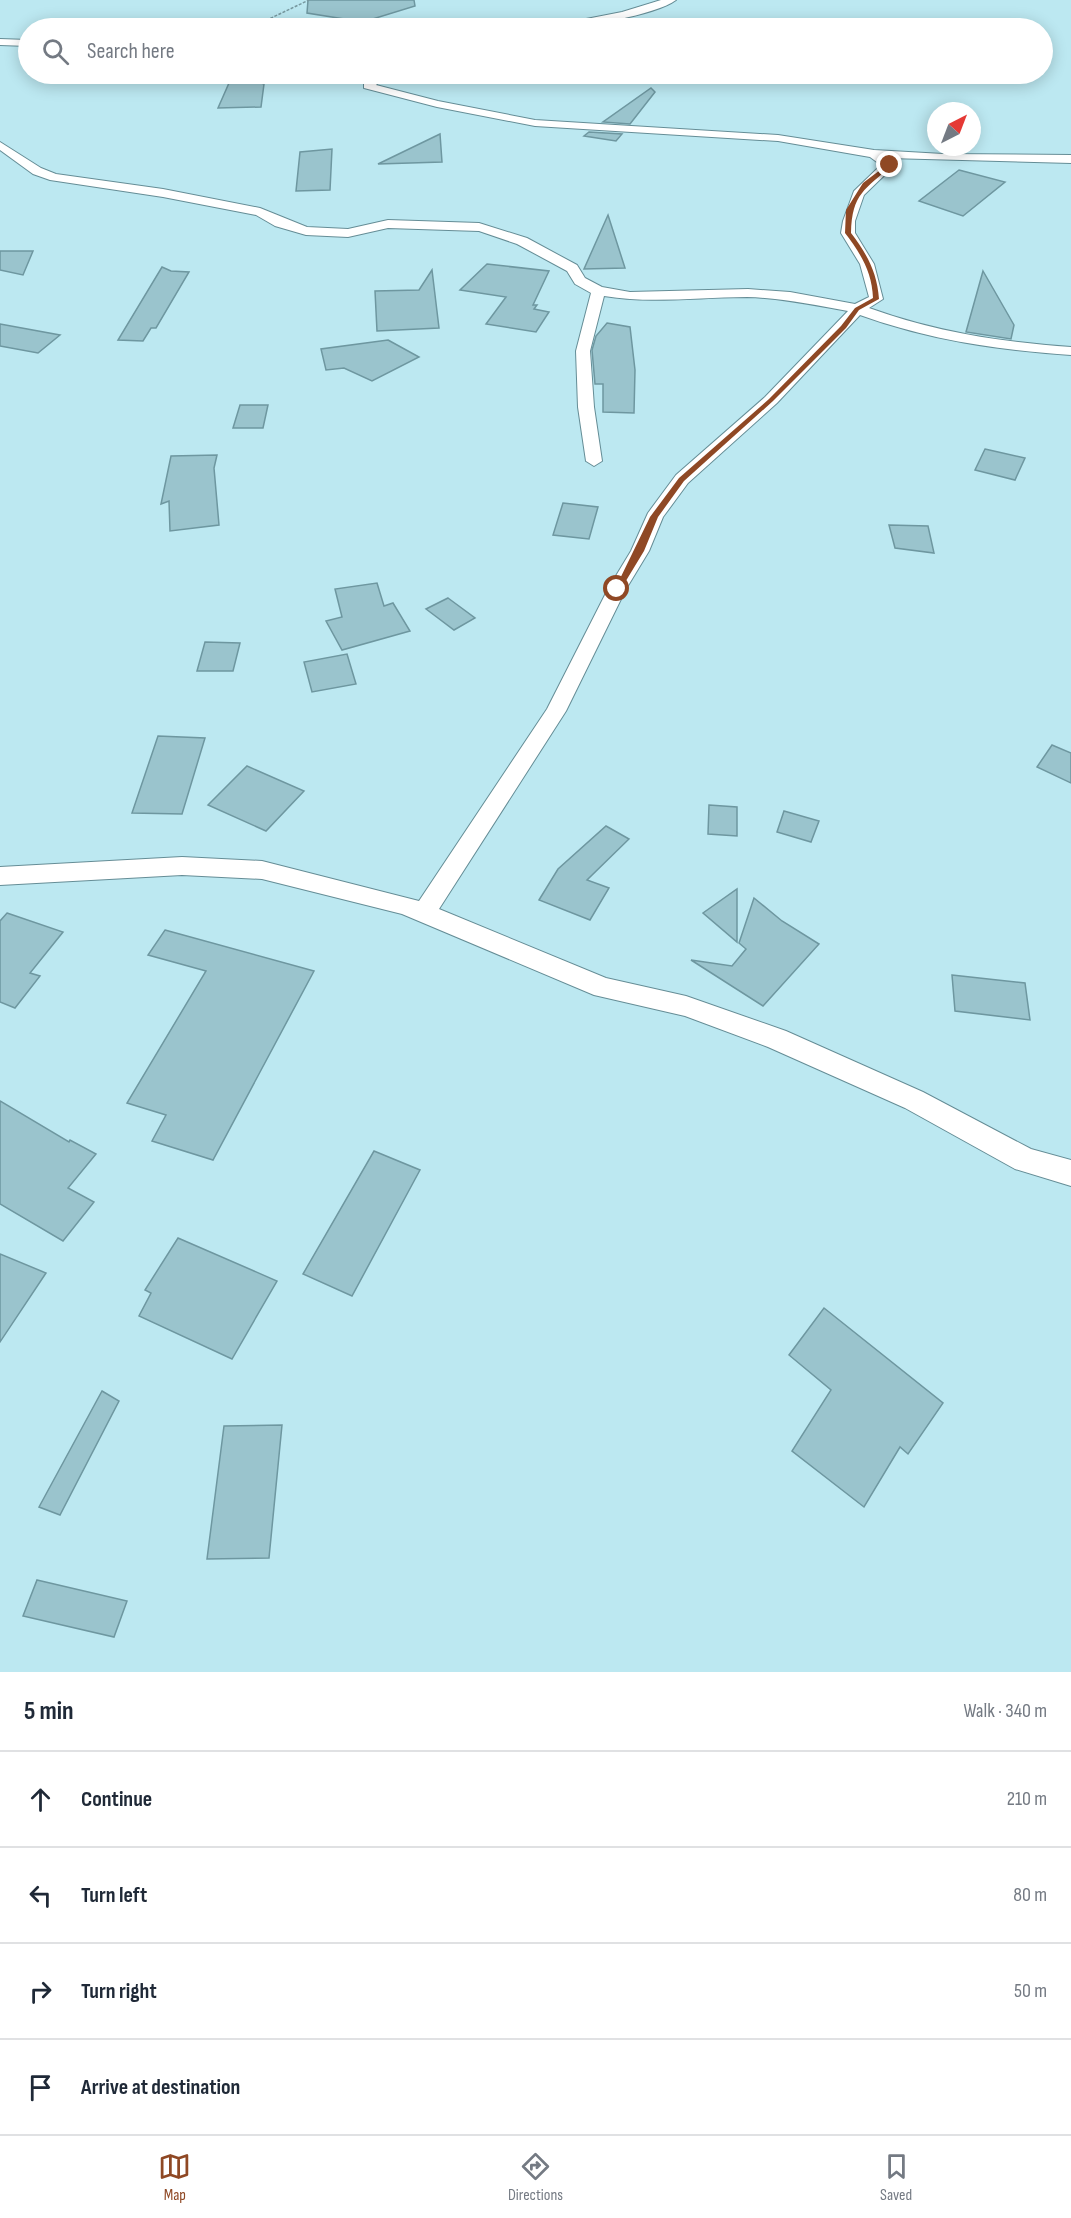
<!DOCTYPE html>
<html lang="en">
<head>
<meta charset="utf-8">
<style>
  :root { --surface:#fff; --page:#f2f2f3; --text:#1f2937; --muted:#747a83; --line:#e0e1e3; --accent:#8f4824 }
  body { margin:0; font-family:"Sofia Sans Condensed",sans-serif; background:var(--page); color:var(--text) }
  .compass { position:absolute; left:927px; top:102px; width:54px; height:54px; border-radius:50%; background:var(--surface); box-shadow:0 3px 15px #0003; rotate:42deg }
  .stop { position:absolute; width:18px; height:18px; margin:-14px; border:4px solid #8f4824; border-radius:50%; background:#fff }
  .stop.end { background:#8f4824; border-color:#fff; box-shadow:0 2px 6px #0008 }
  .list { margin:0; padding:0; list-style:none }
  h2 { display:flex; justify-content:space-between; align-items:center; height:78px; margin:0; padding:0 24px; font-size:26px }
  h2 small { font-size:20px; font-weight:400; color:var(--muted) }
  .list li { display:grid; grid-template-columns:39px 1fr auto; gap:18px; align-items:center; box-sizing:border-box; height:96px; padding:0 24px; border-top:2px solid var(--line) }
  .list b { display:block; font-size:22px; white-space:nowrap }
  .list em { font-size:20px; font-style:normal; color:var(--muted) }
  .icon { flex:none; width:33px; height:33px; fill:none; stroke:currentColor; stroke-width:2; stroke-linecap:round; stroke-linejoin:round }
  .map { position:relative; flex:none; width:1071px; height:1672px; overflow:hidden }
  .search { position:absolute; background:var(--surface); box-shadow:0 3px 15px #0003; left:18px; right:18px; top:18px; height:66px; display:flex; align-items:center; gap:15px; box-sizing:border-box; padding:0 21px; border-radius:33px; color:var(--muted); font-size:22px }
  .sheet { height:462px; background:var(--surface) }
  nav { display:flex; justify-content:space-around; align-items:center; box-sizing:border-box; height:84px; border-top:2px solid var(--line); background:var(--surface); font-size:16px; color:var(--muted) }
  nav a { display:grid; justify-items:center; gap:3px }
  nav .on { color:var(--accent) }
  .map>svg:first-child { display:block }
</style>
</head>
<body>
<div class="map">
<svg width="1071" height="1672" viewBox="0 0 1071 1672">
  <rect width="100%" height="100%" fill="#bce8f1"/>
  <g fill="#9ac4cd" stroke="#6e97a0" stroke-width="1.5">
    <polygon points="308,0 414,0 415,6 363,22 307,13"/>
    <polygon points="233,74 264,84 261,107 218,108"/>
    <polygon points="651,88 655,92 630,124 603,122"/>
    <polygon points="589,132 622,134 616,141 584,136"/>
    <polygon points="440,134 442,162 378,164"/>
    <polygon points="332,149 330,190 296,191 300,152"/>
    <polygon points="959,170 1005,182 963,216 919,201"/>
    <polygon points="608,215 625,268 584,269"/>
    <polygon points="0,251 33,251 23,275 0,270"/>
    <polygon points="487,264 549,271 533,305 537,305 534,309 549,312 536,332 486,324 506,297 460,290"/>
    <polygon points="162,267 171,271 189,272 156,328 151,328 143,341 118,340"/>
    <polygon points="432,270 439,328 377,331 375,291 419,290"/>
    <polygon points="983,271 1014,325 1011,339 966,332"/>
    <polygon points="607,323 630,327 635,370 634,413 603,412 603,384 595,384 592,350 596,336"/>
    <polygon points="0,324 60,335 38,353 0,346"/>
    <polygon points="388,340 419,357 372,381 344,368 326,370 321,349"/>
    <polygon points="240,405 268,405 263,428 233,428"/>
    <polygon points="985,449 1025,458 1015,480 975,470"/>
    <polygon points="217,455 214,468 219,525 170,531 169,501 161,504 171,456"/>
    <polygon points="563,503 598,507 589,539 553,535"/>
    <polygon points="889,525 928,526 934,553 895,548"/>
    <polygon points="377,583 384,606 393,603 410,631 342,650 326,621 342,617 335,589"/>
    <polygon points="448,598 475,618 454,630 426,609"/>
    <polygon points="205,642 240,643 233,671 197,671"/>
    <polygon points="347,654 356,684 312,692 304,662"/>
    <polygon points="158,736 205,738 182,814 132,813"/>
    <polygon points="1052,745 1071,753 1071,783 1037,767"/>
    <polygon points="247,766 304,791 266,831 208,805"/>
    <polygon points="709,805 737,807 737,836 708,834"/>
    <polygon points="784,811 819,821 811,842 777,832"/>
    <polygon points="606,826 629,839 587,880 609,888 590,920 539,900 558,869"/>
    <polygon points="737,889 737,942 703,913"/>
    <polygon points="754,898 782,921 819,944 763,1006 691,960 732,966 746,949 739,943"/>
    <polygon points="7,913 63,932 30,973 40,976 15,1008 0,1002 0,921"/>
    <polygon points="165,930 314,971 213,1160 152,1141 166,1115 127,1103 206,971 148,955"/>
    <polygon points="952,975 1025,983 1030,1020 955,1011"/>
    <polygon points="0,1101 69,1142 70,1140 96,1154 68,1188 94,1202 63,1241 0,1204"/>
    <polygon points="374,1151 420,1170 352,1296 303,1274"/>
    <polygon points="178,1238 277,1281 232,1359 139,1316 151,1293 145,1290"/>
    <polygon points="0,1254 46,1273 0,1342"/>
    <polygon points="824,1308 943,1403 908,1454 900,1447 864,1507 792,1451 831,1390 789,1355"/>
    <polygon points="102,1391 119,1401 60,1515 39,1507"/>
    <polygon points="282,1425 269,1558 207,1559 224,1426"/>
    <polygon points="37,1580 127,1601 114,1637 23,1616"/>
  </g>
  <g fill="none" stroke-linecap="round" stroke-linejoin="round">
    <g stroke="#658d96" stroke-width="2">
      <g id="street">
        <path d="M661 0H676C655 16 566 31 540 28L622 12Z"/>
        <polygon points="0,39 28,40 28,46 0,45"/>
        <path d="M375 74H386L376 85 438 101 535 120 778 135 874 150 943 154 1071 155V163L888 158 895 165 864 195 855 221V233L874 264 883 299 869 308C935 332 1001 342 1071 347V355C998 350 929 340 860 315L777 403 688 483 663 517 649 551 626 589 566 711 439 909 606 978 686 996 786 1031 923 1092 1031 1149 1071 1160V1186L1015 1169 905 1108 768 1047 685 1016 594 995 402 914 262 879 182 875 0 885V867L182 857 262 861 419 901 547 709 608 589 631 551 648 513 676 475 765 397 848 311C814 305 781 298 747 297 699 297 651 304 604 296L590 351 594 407 602 461 594 466 586 461 578 407 576 351 591 293 575 284 567 271 517 244 479 231 388 228 348 237 306 235 275 226 256 215 163 197 50 180 33 174 0 150V142L41 168 56 174 163 189 260 208 307 227 348 229 388 220 479 223 527 238 577 265 585 278 602 287 630 292 748 289 790 292 855 304 869 297 860 264 841 233 843 221 854 191 881 165 870 157 778 141 535 126 437 107 364 88V84Z"/>
      </g>
    </g>
    <polyline stroke="#77989f" stroke-width="1.5" stroke-dasharray="3 1.5" stroke-linecap="butt" points="250,28 309,0"/>
    <use href="#street" fill="#fff" fill-rule="evenodd"/>
  </g>
  <path fill="#8f4824" d="M888 164 892 165C865 190 852 193 851 233 867 254 877 272 879 299L859 310 846 328 773 401 684 481 658 517 644 551 621 589 614 591 650 517 679 478 769 399 841 326 855 308 873 298C872 272 861 254 845 233L846 210 863 183Z"/>
</svg>
<svg class="compass" viewBox="-18 -18 36 36"><path d="M0-13l5 13h-10z" fill="#e53935"/><path d="M0 13l5-13h-10z" fill="#747a83"/></svg>
<div class="stop" style="left:617px;top:589px"></div>
<div class="stop end" style="left:890px;top:165px"></div>
<div class="search"><svg class="icon" aria-label="search" viewBox="0 0 24 24"><circle cx="10" cy="10" r="6"/><path d="M15 15l6 6"/></svg>Search here</div>
</div>
<section class="sheet">
<h2>5 min<small>Walk · 340 m</small></h2>
<ul class="list">
<li><svg class="icon" aria-label="ahead" viewBox="0 0 24 24"><path d="M12 20V5M6 11l6-6 6 6"/></svg><div><b>Continue</b></div><em>210 m</em></li>
<li><svg class="icon" aria-label="left" viewBox="0 0 24 24"><path d="M17 20v-9H6M10 6l-5 5 5 5"/></svg><div><b>Turn left</b></div><em>80 m</em></li>
<li><svg class="icon" aria-label="right" viewBox="0 0 24 24"><path d="M7 20v-9h11M14 6l5 5-5 5"/></svg><div><b>Turn right</b></div><em>50 m</em></li>
<li><svg class="icon" aria-label="arrive" viewBox="0 0 24 24"><path d="M6 21V4h12l-3 4 3 4H6"/></svg><div><b>Arrive at destination</b></div></li>
</ul>
</section>
<nav>
<a class="on"><svg class="icon" aria-label="map" viewBox="0 0 24 24"><path d="M3 6l6-2 6 2 6-2v14l-6 2-6-2-6 2zM9 4v14M15 6v14"/></svg>Map</a>
<a><svg class="icon" aria-label="directions" viewBox="0 0 24 24"><path d="M12 3l9 9-9 9-9-9zM9 14v-3h6M13 9l2 2-2 2"/></svg>Directions</a>
<a><svg class="icon" aria-label="saved" viewBox="0 0 24 24"><path d="M7 4h10v16l-5-4-5 4z"/></svg>Saved</a>
</nav>
</body>
</html>
